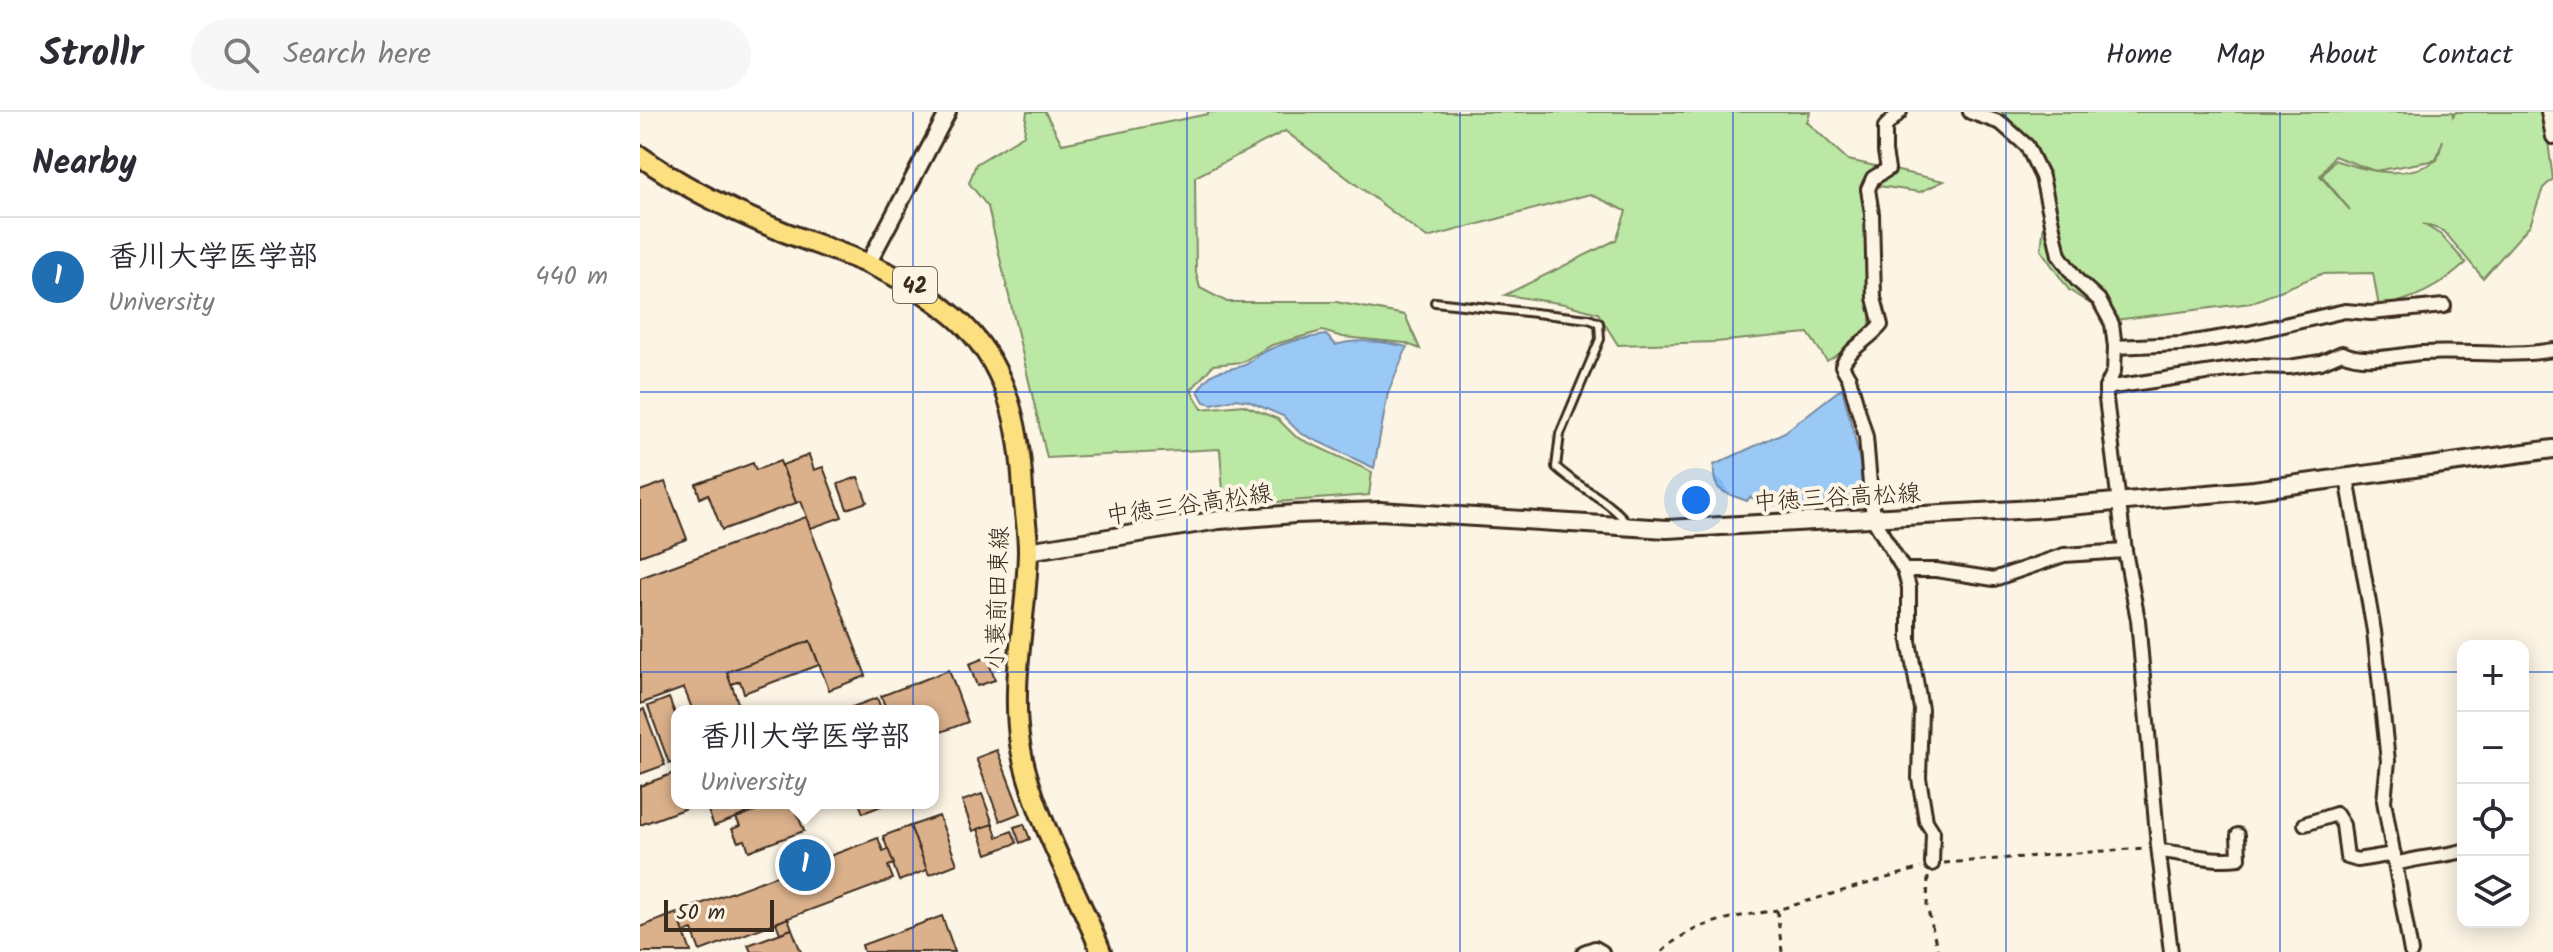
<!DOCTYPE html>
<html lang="en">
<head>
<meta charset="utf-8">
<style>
  :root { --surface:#fff; --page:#f7f7f7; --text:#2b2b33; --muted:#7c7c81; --line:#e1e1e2; --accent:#1f6fb2 }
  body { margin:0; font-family:Kalam,"Klee One",sans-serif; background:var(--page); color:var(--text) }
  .controls { position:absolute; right:24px; bottom:24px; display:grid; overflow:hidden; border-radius:16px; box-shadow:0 4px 20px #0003 }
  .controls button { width:72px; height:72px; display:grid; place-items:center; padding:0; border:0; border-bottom:2px solid var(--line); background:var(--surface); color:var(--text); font:40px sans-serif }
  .scale { position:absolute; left:24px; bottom:20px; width:110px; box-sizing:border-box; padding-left:8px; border:4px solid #3b2a1e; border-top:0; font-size:22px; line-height:28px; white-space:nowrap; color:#3b2a1e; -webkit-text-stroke:6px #fcf5e5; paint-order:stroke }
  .you { position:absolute; left:1056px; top:388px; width:28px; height:28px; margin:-20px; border:6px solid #fff; border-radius:50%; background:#1a73e8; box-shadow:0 0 0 12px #1a73e833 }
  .badge { display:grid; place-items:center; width:52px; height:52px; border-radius:50%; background:var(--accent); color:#fff; font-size:26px; font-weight:700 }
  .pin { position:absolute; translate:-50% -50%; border:4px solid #fff; box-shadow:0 2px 8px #0006 }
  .popup { position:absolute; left:31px; top:593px; width:268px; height:104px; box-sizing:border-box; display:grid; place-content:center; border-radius:16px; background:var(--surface); filter:drop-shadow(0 2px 6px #0005); font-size:26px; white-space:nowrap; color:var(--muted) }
  .popup b { font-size:30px; color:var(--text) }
  .popup::after { content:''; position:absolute; left:50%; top:100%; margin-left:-16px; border:16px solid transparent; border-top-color:var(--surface) }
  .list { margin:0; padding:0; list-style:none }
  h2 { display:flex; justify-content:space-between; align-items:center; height:104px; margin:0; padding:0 32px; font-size:34px }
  h2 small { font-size:26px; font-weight:400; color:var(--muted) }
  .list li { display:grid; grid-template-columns:52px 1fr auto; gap:24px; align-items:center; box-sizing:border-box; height:120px; padding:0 32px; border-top:2px solid var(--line) }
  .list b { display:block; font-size:30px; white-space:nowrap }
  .list p { margin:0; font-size:26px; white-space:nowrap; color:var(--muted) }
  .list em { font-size:26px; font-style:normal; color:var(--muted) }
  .icon { flex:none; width:44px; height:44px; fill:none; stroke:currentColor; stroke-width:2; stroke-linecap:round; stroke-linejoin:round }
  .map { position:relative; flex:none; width:1913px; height:840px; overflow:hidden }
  header { display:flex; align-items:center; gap:48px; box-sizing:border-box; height:112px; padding:0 40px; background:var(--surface); border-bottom:2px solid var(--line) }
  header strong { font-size:38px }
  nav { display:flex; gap:44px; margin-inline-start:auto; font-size:28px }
  .search { width:560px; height:72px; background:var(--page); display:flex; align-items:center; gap:20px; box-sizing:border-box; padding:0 28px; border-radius:44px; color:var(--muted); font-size:30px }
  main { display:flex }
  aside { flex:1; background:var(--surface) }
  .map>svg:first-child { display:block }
</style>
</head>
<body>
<header>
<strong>Strollr</strong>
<div class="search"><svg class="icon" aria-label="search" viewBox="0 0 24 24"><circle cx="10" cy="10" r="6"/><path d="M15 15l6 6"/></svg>Search here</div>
<nav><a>Home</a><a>Map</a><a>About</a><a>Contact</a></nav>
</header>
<main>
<aside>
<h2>Nearby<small></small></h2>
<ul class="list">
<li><span class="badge">1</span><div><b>香川大学医学部</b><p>University</p></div><em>440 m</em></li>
</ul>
</aside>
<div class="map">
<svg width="1913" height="840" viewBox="0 0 1913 840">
  <rect width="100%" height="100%" fill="#fcf5e5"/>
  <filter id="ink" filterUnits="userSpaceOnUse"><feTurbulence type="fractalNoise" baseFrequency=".0125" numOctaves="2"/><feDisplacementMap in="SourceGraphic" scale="16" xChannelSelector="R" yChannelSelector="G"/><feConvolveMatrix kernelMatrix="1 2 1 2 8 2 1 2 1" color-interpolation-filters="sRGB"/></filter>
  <g filter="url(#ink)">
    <g fill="#bce8a5" stroke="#7c8962" stroke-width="2" fill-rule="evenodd">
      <polygon points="387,0 405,0 422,32 568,2 568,0 1170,0 1167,10 1208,48 1304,69 1280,80 1231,73 1230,223 1187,249 1168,221 1076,230 978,233 958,201 925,192 865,183 976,128 986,99 950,82 787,126 645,19 555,65 556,160 560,176 587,190 696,190 765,203 780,237 765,231 703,225 682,219 632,233 602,250 573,253 551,278 562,297 603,293 638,307 656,325 732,360 729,383 584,394 580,337 407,346 348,95 329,71 336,52 384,23"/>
      <path d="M1362 0H1813V4L1816 0H1904L1913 67 1903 76 1890 113 1843 166 1804 119 1783 112 1801 123 1826 151C1800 175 1773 188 1739 195L1733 161 1681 162 1611 191 1475 208 1429 178 1401 138 1406 94 1393 32ZM1803 28 1797 48C1764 69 1728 59 1694 48L1682 64 1710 98 1680 64 1694 44 1735 59 1796 48Z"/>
    </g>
    <g fill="#9bc9f6" stroke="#7589a0" stroke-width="2">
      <path d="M686 223 696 233C715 226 748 230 767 235L748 281 734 356 660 321 643 304 608 289 595 287 572 292 564 290 558 279C573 254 582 261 605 253 610 251 615 245 620 242 640 231 663 226 686 223Z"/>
      <path d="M1202 276C1211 314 1225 351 1222 392 1186 393 1143 401 1110 385L1107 389C1085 380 1072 382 1074 353L1145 320Z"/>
    </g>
    <g fill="#dbb18c" stroke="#3b2a1e" stroke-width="2">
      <polygon points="169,343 174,358 183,355 202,405 171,416 161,389 156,391 142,353"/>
      <polygon points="140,349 156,391 82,418 68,382 60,386 56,372 113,351 116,358"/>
      <polygon points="218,365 227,390 207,397 198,372"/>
      <polygon points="25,370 47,427 0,444 0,379"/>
      <polygon points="166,405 226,564 189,578 170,529 87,560 101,599 53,599 44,576 0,592 0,466"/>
      <polygon points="170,529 179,553 104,581 100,569 91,572 87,560"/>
      <polygon points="347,545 355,568 337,574 329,552"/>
      <polygon points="309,558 328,610 301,620 296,604 293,605 293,599 247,599 241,584"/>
      <polygon points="29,586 37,607 37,648 29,651 8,594"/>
      <polygon points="237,586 242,599 201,599"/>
      <polygon points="4,597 25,653 0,662 0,599"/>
      <polygon points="357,638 381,701 360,709 336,646"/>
      <polygon points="37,660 37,691 60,691 0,713 0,674"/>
      <polygon points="342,682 353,712 333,719 322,689"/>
      <polygon points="65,691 102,691 106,702 74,714"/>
      <polygon points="136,691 153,691 164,719 109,739 105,728 98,730 92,717 100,714 96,706"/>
      <polygon points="219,691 249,691 223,701"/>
      <polygon points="299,704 317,752 289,763 270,714"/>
      <polygon points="353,712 357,725 372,719 377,731 347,742 338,717"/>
      <polygon points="384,712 390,727 380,731 374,715"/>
      <polygon points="270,714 287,758 259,769 243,724"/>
      <polygon points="238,726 243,739 248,737 254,752 248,754 253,767 60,839 52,818 44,821 39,806 46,803 44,798"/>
      <polygon points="37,801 51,840 0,840 0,815"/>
      <polygon points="302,804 315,840 224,840 222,833"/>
      <polygon points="148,806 152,817 140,821 136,811"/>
      <polygon points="152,817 161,840 111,840 108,833"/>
    </g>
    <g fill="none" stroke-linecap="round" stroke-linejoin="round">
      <g stroke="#3b2a1e" stroke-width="12">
        <path id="service" d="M795 190 949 207 959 211 960 227 920 322 916 355C938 376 967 386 986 410"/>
      </g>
      <g stroke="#3b2a1e" stroke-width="18">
        <g id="minor">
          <path d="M1260 0 1245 15V40L1248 57 1233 66 1228 77 1232 102 1234 186 1241 213C1229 228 1209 236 1202 254L1209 266 1226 325 1233 407 1264 458 1269 475V529L1281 597 1279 666 1286 709 1293 720 1292 752"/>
          <polyline points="1330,0 1361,11 1387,34 1402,65 1419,143 1437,168 1459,188 1472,212 1475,235 1474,259 1466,276 1466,287 1485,439 1498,508 1518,734 1531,840"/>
          <polyline points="1908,0 1913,25"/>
          <polyline points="1475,235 1541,232 1609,221 1705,199 1731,201 1804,194"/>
          <path d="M1466 276 1613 254 1649 255 1681 250 1702 241C1727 252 1756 243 1782 241 1826 238 1869 246 1913 238"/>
          <polyline points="1707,366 1734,519 1748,649 1744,689 1771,840"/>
          <polyline points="1264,458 1296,458 1354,467 1424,443 1485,439"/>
          <polyline points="1665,712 1696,702 1703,713 1707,745 1717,748 1754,742"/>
          <path d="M1519 739C1547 741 1570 750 1599 746L1598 723"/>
          <path d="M1756 752C1778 745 1800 745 1823 739"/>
          <polyline points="944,840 955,836 962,840"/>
        </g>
      </g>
      <g stroke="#3b2a1e" stroke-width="20">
        <polyline id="tertiary" points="229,150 308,0"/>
      </g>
      <g stroke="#3b2a1e" stroke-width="22">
        <polyline id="secondary" points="388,439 579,408 655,402 740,399 1027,417 1394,397 1614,378 1913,337"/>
      </g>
      <g stroke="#3b2a1e" stroke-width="24">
        <path id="primary" d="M0 44C43 75 94 100 144 120 209 145 261 158 315 205 367 250 380 314 383 379 384 399 388 419 388 439 387 503 370 568 380 632 391 701 436 774 461 840"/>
      </g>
      <g stroke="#3b2a1e" stroke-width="3" stroke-dasharray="6 6" stroke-linecap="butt">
        <polyline points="1304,751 1504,736"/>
        <polyline points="1288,765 1287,794 1298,840"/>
        <path d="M1022 840C1053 809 1095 805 1137 798"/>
        <polyline points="1142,840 1137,798 1281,756"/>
      </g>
      <use href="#service" stroke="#fcf5e5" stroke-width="6"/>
      <use href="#minor" stroke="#fcf5e5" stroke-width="12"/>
      <use href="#tertiary" stroke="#fcf5e5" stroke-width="14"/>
      <use href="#secondary" stroke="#fcf5e5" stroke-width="16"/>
      <use href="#primary" stroke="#fce080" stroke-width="18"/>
    </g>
  </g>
  <path fill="none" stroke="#1d4ed8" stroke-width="2" stroke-opacity="0.55" d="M273 0V840M547 0V840M820 0V840M1093 0V840M1366 0V840M1640 0V840M0 280H1913M0 560H1823M1883 560H1913"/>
  <g text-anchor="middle" stroke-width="8" stroke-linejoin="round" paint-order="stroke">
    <rect fill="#fcf5e5" stroke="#75675a" stroke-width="2" x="253" y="155" width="44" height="36" rx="6"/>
    <g font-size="22" font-weight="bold" fill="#3b2a1e">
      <text x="275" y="181">42</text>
    </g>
    <g font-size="24" fill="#3b2a1e" stroke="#fcf5e5">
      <text transform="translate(1197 385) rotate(-3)" y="8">中徳三谷高松線</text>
      <text transform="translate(549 392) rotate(-8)" y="8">中徳三谷高松線</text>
      <text transform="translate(357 486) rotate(-88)" y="8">小蓑前田東線</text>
    </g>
  </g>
</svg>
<div class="controls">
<button>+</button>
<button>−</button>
<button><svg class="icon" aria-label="locate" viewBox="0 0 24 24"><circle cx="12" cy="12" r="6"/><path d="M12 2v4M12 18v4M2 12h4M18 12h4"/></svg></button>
<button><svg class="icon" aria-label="layers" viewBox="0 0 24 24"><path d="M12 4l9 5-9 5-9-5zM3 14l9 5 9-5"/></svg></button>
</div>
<div class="scale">50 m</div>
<div class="you"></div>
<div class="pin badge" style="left:165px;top:753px">1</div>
<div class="popup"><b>香川大学医学部</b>University</div>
</div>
</main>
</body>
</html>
